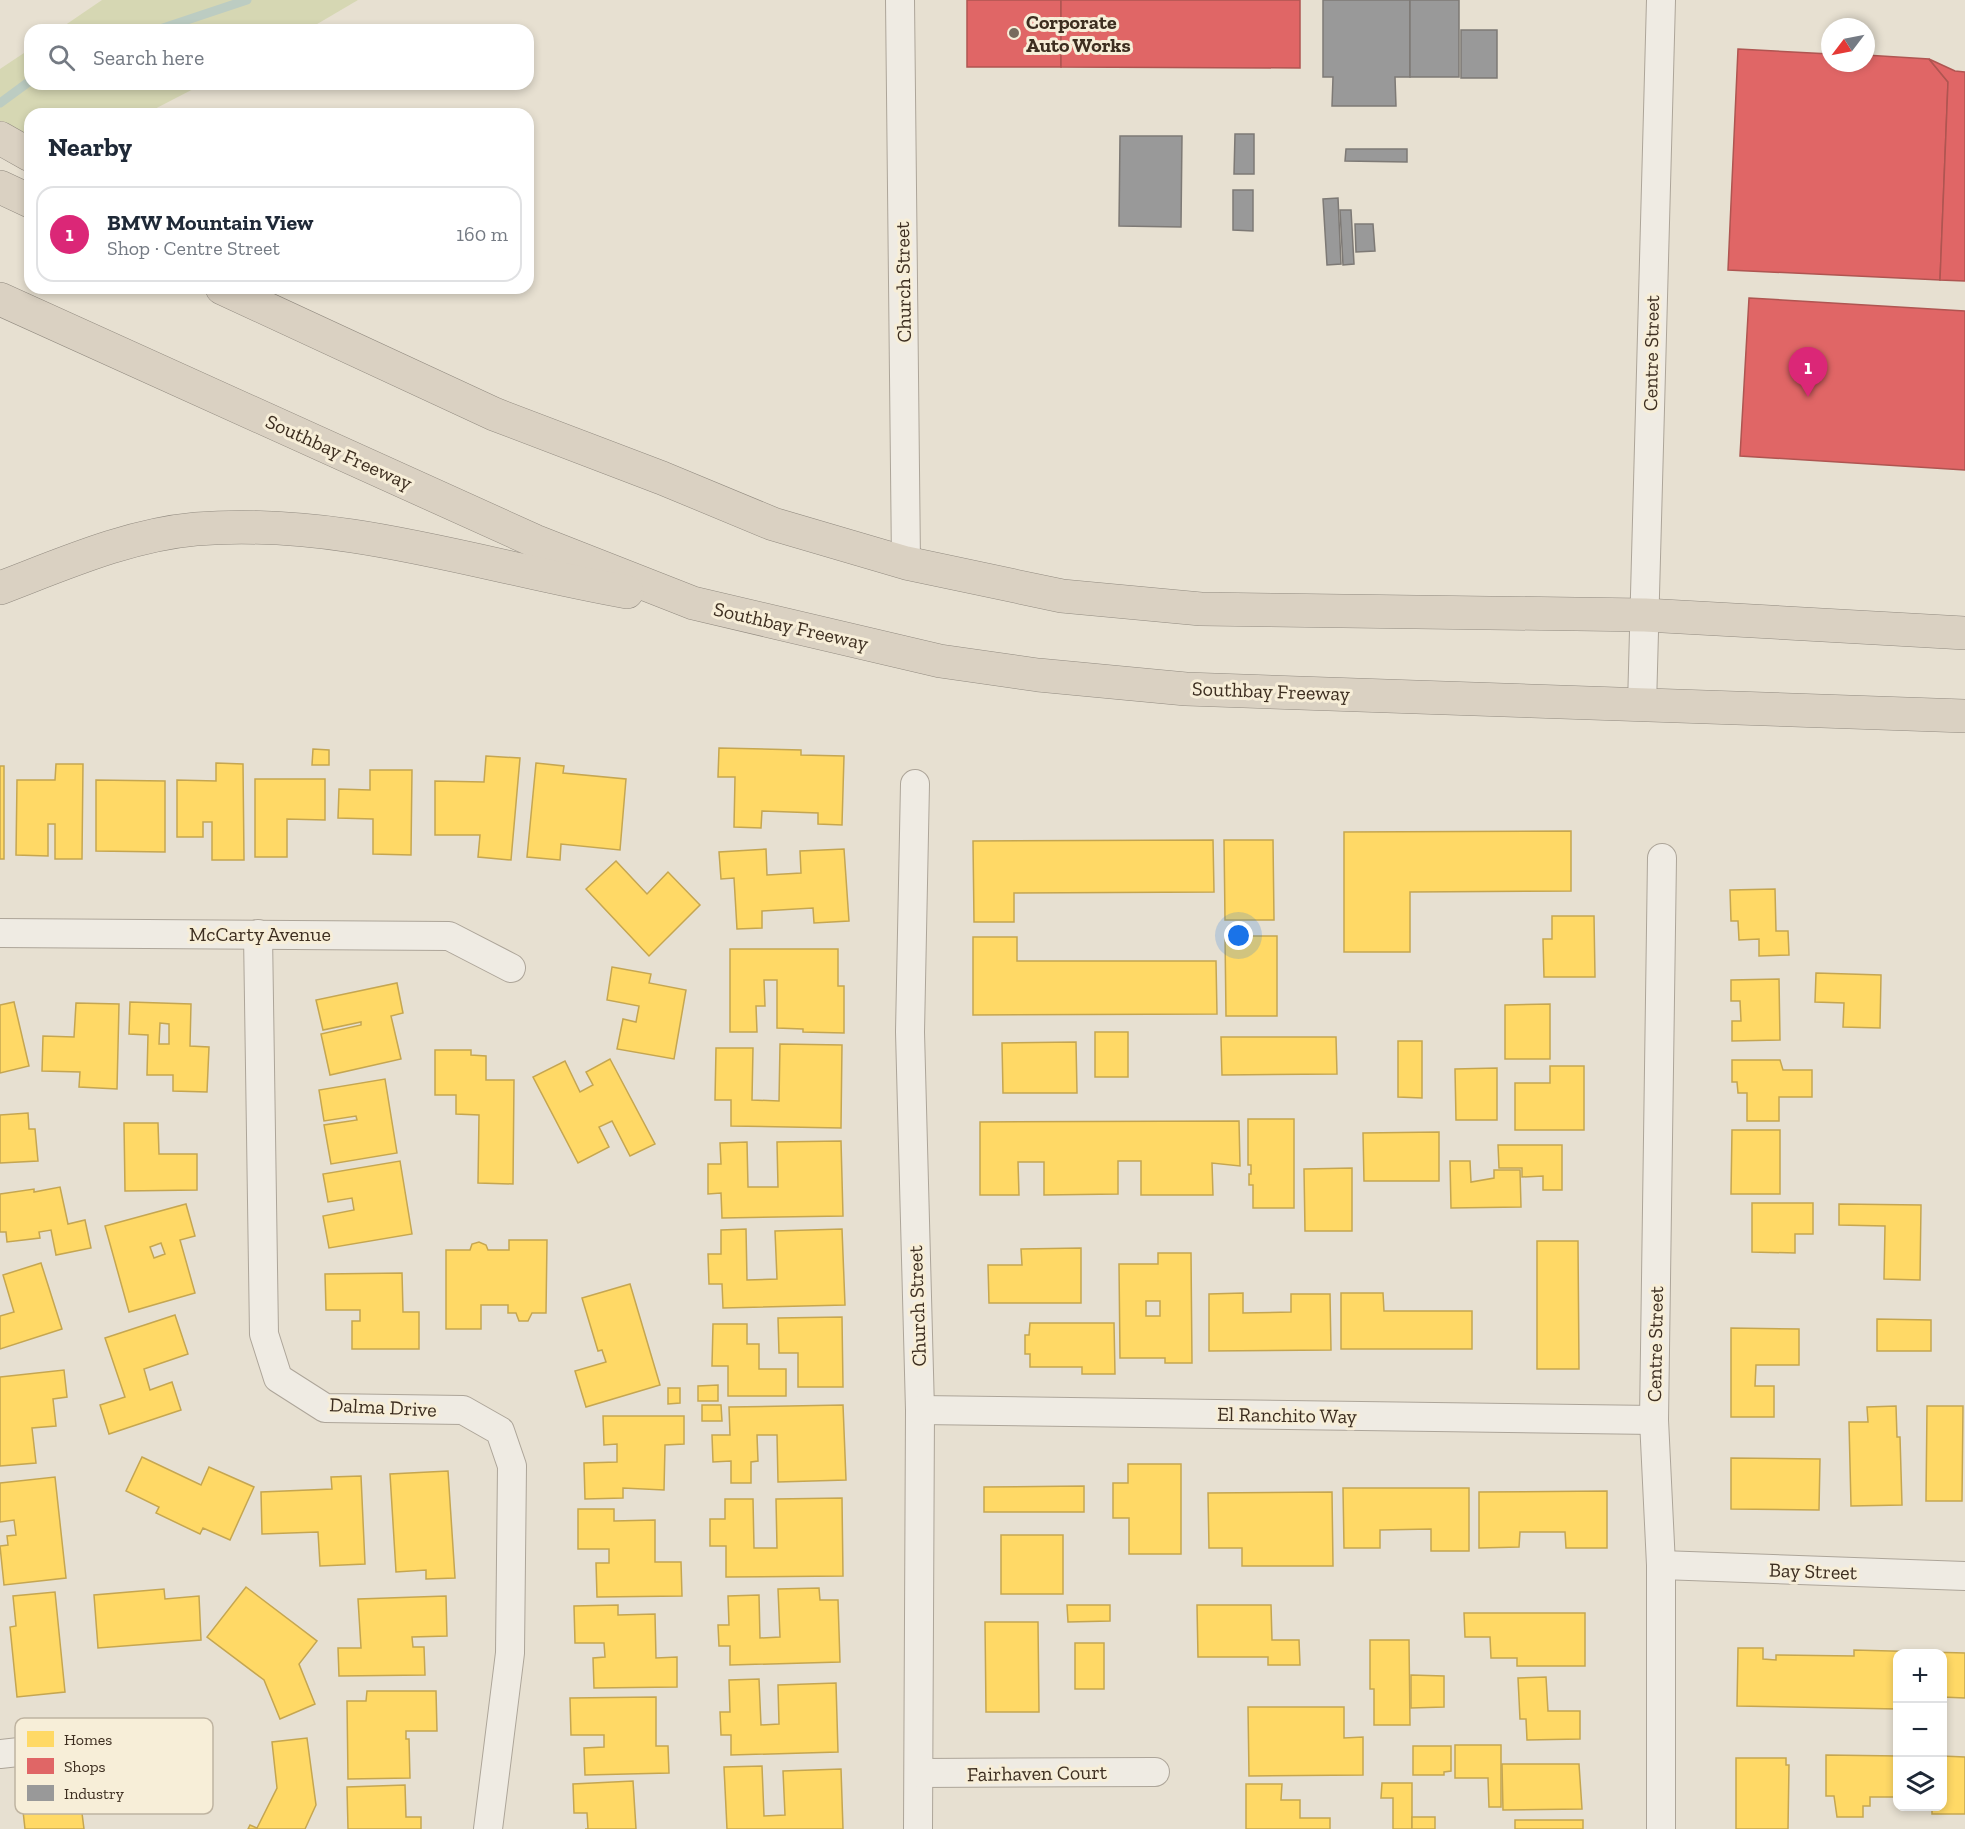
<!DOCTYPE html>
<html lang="en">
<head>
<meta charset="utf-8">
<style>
  :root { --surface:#fff; --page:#f2f2f3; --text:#1f2937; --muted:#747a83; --line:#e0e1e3; --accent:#db2777 }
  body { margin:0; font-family:"Zilla Slab",serif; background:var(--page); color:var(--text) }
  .controls { position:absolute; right:18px; bottom:18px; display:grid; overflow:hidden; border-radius:12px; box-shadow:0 3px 9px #0003 }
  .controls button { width:54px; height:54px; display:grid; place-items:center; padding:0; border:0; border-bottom:2px solid var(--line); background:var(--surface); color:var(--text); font:30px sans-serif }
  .compass { position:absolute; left:1821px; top:18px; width:54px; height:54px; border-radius:50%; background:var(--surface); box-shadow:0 3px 9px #0003; rotate:238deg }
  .you { position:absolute; left:1239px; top:936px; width:21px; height:21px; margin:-15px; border:4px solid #fff; border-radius:50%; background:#1a73e8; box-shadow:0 0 0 9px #1a73e833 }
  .badge { display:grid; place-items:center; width:39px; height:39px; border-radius:50%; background:var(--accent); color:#fff; font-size:20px; font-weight:700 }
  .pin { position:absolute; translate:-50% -50px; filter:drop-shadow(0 2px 3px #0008) }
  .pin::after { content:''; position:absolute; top:32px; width:21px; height:18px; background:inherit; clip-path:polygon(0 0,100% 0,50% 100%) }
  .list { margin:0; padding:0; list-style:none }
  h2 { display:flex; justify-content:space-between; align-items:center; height:78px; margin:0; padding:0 24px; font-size:26px }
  h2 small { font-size:20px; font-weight:400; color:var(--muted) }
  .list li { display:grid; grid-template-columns:39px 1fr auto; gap:18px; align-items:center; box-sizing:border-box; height:96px; margin:0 12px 12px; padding:0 12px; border:2px solid var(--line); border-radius:18px }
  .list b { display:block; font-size:22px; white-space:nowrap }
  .list p { margin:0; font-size:20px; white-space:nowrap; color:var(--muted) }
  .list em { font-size:20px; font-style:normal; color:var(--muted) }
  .icon { flex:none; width:33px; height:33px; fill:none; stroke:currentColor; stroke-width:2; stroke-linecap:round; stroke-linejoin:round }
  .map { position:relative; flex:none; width:1965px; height:1829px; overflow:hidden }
  .search { position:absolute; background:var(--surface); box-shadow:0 3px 9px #0003; left:24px; top:24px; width:510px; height:66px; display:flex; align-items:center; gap:15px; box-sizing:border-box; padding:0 21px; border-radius:18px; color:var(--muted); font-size:22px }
  .panel { position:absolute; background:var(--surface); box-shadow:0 3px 9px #0003; left:24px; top:108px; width:510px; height:186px; border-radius:18px }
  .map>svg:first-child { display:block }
</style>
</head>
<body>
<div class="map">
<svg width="1965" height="1829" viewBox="0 0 1965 1829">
  <rect width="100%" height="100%" fill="#e7e0d1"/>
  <g fill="#d6d7b3">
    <polygon points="102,0 358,0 307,30 58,30"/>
    <polygon points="30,49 30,84 203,84 145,114 30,114 30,155 0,138 0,69"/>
  </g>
  <g fill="#ffd966" stroke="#c5a651" stroke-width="1.5" fill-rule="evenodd">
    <polygon points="719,748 801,750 801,755 844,756 842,825 818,824 818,813 762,811 761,828 734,827 735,777 718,777"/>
    <polygon points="313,749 329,750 329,765 312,765"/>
    <polygon points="486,756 520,758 511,860 478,857 480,835 435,835 435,781 484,782"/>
    <polygon points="216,763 243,764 244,860 212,860 212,822 203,822 203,837 177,837 177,780 216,781"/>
    <polygon points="536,763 564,766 563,773 626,779 620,850 561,844 560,860 527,857"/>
    <polygon points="56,764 83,764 82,859 55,859 55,824 48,824 48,856 16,855 17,780 55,780"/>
    <rect x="0" y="766" width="4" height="93"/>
    <polygon points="370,770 412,770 411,855 373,854 373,819 338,818 339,789 370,790"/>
    <polygon points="255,779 325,779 325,820 287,819 287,857 255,857"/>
    <polygon points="96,780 165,781 165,852 96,851"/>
    <polygon points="1571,831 1571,891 1410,892 1410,952 1344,952 1344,832"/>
    <polygon points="1213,840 1214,892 1014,893 1014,922 974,922 973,841"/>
    <polygon points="1224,840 1273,840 1274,920 1225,920"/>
    <polygon points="766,849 767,875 801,873 800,851 844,849 849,921 814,923 813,908 762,911 762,928 737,929 734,878 721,879 719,852"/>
    <polygon points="616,861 647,894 668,872 700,905 649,956 586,889"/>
    <polygon points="1775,889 1776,931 1788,931 1789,955 1759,956 1759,939 1739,940 1738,921 1731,921 1730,890"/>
    <polygon points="1552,916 1594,916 1595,977 1544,977 1543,939 1552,939"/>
    <polygon points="1225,936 1277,936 1277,1016 1226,1016"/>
    <polygon points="973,937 1017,937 1017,961 1216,961 1217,1014 973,1015"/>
    <polygon points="730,949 838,949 838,986 844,986 844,1033 803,1032 803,1029 777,1028 777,980 764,980 765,1006 756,1006 757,1032 730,1032"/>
    <polygon points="612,967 651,974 649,983 686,990 674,1059 617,1049 623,1019 636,1022 639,1006 607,1000"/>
    <polygon points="1816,973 1881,975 1880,1028 1843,1027 1844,1003 1815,1002"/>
    <polygon points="1779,979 1780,1040 1732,1041 1732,1021 1741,1021 1740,1001 1731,1001 1731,980"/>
    <polygon points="397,983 403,1013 391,1016 401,1059 330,1075 321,1034 361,1025 361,1022 323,1030 316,1000"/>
    <polygon points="14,1002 29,1066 0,1073 0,1005"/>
    <path d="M130 1002 191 1004 190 1046 209 1047 207 1092 173 1091V1075H147L148 1035 129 1034ZM160 1023 169 1024V1044H159Z"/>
    <polygon points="76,1003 119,1004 117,1089 79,1087 80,1072 42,1071 43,1036 74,1037"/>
    <polygon points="1550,1004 1550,1059 1505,1059 1505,1005"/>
    <rect x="1095" y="1032" width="33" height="45"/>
    <polygon points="1221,1037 1336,1037 1337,1074 1222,1075"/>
    <polygon points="1398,1041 1422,1041 1422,1098 1398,1097"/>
    <polygon points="1076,1042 1077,1093 1003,1093 1002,1043"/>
    <polygon points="780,1044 842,1045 841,1128 731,1126 731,1100 715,1100 716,1048 753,1048 752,1100 779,1101"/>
    <polygon points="435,1050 471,1050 471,1055 486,1056 486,1080 514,1080 513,1184 478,1183 479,1115 456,1114 456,1095 435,1095"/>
    <polygon points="610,1059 655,1144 630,1156 612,1121 599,1127 609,1147 578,1163 533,1077 565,1061 580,1092 593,1085 586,1072"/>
    <polygon points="1732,1060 1780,1060 1783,1070 1812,1070 1812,1097 1779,1097 1779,1121 1747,1121 1747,1093 1738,1093 1737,1082 1732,1082"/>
    <polygon points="1550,1066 1584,1066 1584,1130 1515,1130 1515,1083 1550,1083"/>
    <polygon points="1497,1068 1497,1120 1456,1120 1455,1069"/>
    <polygon points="385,1079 397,1153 331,1164 324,1125 357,1120 356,1116 324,1121 319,1090"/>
    <polygon points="28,1113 29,1129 35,1129 38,1161 0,1163 0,1115"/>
    <polygon points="1248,1119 1294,1119 1294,1208 1253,1208 1253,1185 1249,1185 1249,1174 1251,1174 1251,1165 1248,1165"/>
    <polygon points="1239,1121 1240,1166 1212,1163 1213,1195 1141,1195 1141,1161 1118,1161 1118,1194 1044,1195 1044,1162 1018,1162 1019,1195 980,1195 980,1122"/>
    <polygon points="124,1123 158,1123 159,1154 197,1154 197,1190 125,1191"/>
    <polygon points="1732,1130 1780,1130 1780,1194 1731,1194"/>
    <polygon points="1439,1132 1439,1181 1364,1181 1363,1133"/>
    <polygon points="841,1141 843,1216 722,1218 721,1193 708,1194 708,1164 721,1164 720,1143 747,1142 748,1187 778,1187 777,1142"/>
    <polygon points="1498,1145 1562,1145 1562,1190 1543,1190 1543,1176 1522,1177 1522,1168 1499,1168"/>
    <polygon points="400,1161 412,1234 329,1248 323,1216 354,1210 352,1198 328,1202 323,1174"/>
    <polygon points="1450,1161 1470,1161 1471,1182 1494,1178 1494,1170 1520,1170 1521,1207 1451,1208"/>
    <polygon points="1352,1168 1352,1231 1305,1231 1304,1169"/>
    <polygon points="60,1187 68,1224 85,1220 91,1248 56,1255 51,1230 39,1232 40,1238 7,1242 6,1232 0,1232 0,1194 34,1189 34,1192"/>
    <polygon points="1752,1203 1813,1203 1813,1234 1795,1234 1795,1253 1752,1252"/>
    <path d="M186 1204 195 1236 180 1240 195 1293 129 1312 105 1226ZM161 1243 165 1254 154 1258 150 1247Z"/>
    <polygon points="1839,1204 1921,1205 1920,1280 1884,1279 1885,1226 1839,1225"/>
    <polygon points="746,1229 747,1280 777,1279 775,1231 842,1229 845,1305 723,1308 722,1284 709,1284 708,1254 721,1254 721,1230"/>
    <polygon points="509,1240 547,1240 546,1313 532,1313 528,1321 519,1321 516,1313 508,1313 508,1305 481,1305 481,1329 446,1329 446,1250 470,1250 472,1244 479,1242 486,1245 488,1250 509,1250"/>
    <polygon points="1537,1241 1578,1241 1579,1369 1537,1369"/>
    <polygon points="1081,1248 1081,1303 989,1303 988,1265 1022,1265 1021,1249"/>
    <path d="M1158 1253H1191L1192 1363H1165V1358H1120L1119 1264H1158ZM1146 1301H1160V1316H1146Z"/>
    <polygon points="41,1263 62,1329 0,1349 0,1316 14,1312 3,1275"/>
    <polygon points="402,1273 403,1312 419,1312 419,1349 352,1349 352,1321 360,1321 360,1310 326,1310 325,1274"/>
    <polygon points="630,1284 660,1385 586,1407 575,1371 606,1362 602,1350 598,1351 582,1298"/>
    <polygon points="1243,1293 1243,1313 1291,1312 1291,1294 1330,1294 1331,1350 1209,1351 1209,1294"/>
    <polygon points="1341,1293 1383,1293 1384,1311 1472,1311 1472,1349 1341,1349"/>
    <polygon points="175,1315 188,1354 144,1369 150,1390 172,1382 181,1410 109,1434 100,1405 125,1397 105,1338"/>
    <polygon points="842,1317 843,1387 798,1387 798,1353 779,1353 778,1318"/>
    <polygon points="1877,1319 1931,1320 1931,1351 1877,1351"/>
    <polygon points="1030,1323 1114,1323 1115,1374 1082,1374 1082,1367 1030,1367 1030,1354 1025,1354 1025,1335 1029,1335"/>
    <polygon points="713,1324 747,1324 747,1344 759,1344 759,1369 786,1369 786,1396 728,1396 728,1366 712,1366"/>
    <polygon points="1731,1328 1799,1329 1799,1365 1756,1365 1755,1386 1774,1386 1774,1417 1731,1417"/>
    <polygon points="64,1370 67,1397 53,1399 56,1426 32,1428 36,1463 0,1466 0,1377"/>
    <polygon points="718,1385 718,1401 698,1401 698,1386"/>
    <polygon points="668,1388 680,1388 680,1403 668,1404"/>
    <polygon points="702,1405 721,1405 722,1421 702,1421"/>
    <polygon points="843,1405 846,1480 778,1482 777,1435 757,1435 758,1461 751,1462 751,1483 731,1483 731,1461 713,1462 712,1435 730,1435 729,1407"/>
    <polygon points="1896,1406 1897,1437 1900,1437 1902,1505 1851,1506 1849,1422 1868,1422 1867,1407"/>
    <polygon points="1927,1406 1963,1406 1962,1501 1926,1501"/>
    <polygon points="603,1416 684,1416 684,1444 665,1445 664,1490 623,1488 623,1498 585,1499 584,1463 617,1462 617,1444 604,1445"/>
    <polygon points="142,1457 201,1485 209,1467 254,1487 230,1540 203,1528 200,1534 156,1513 159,1507 126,1491"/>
    <polygon points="1731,1458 1820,1459 1819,1510 1731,1509"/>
    <polygon points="1128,1464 1181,1464 1181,1554 1129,1554 1129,1518 1113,1518 1113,1483 1128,1483"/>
    <polygon points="448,1471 455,1578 426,1579 426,1570 396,1572 390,1474"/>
    <polygon points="361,1476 365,1564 320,1566 318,1532 262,1534 261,1492 332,1489 331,1477"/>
    <polygon points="55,1477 66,1578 4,1585 0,1546 8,1545 7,1536 16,1535 14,1520 0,1522 0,1483"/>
    <polygon points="1084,1486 1084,1512 984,1512 984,1487"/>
    <polygon points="1343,1488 1469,1488 1469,1551 1431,1551 1431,1529 1380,1530 1380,1548 1344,1548"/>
    <polygon points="1607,1491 1607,1548 1566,1548 1565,1532 1520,1532 1519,1547 1479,1548 1479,1492"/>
    <polygon points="1332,1492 1333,1566 1242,1566 1242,1548 1209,1548 1208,1493"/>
    <polygon points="842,1498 843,1576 726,1577 726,1546 710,1546 710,1519 725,1519 725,1499 753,1499 754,1548 777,1548 776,1499"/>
    <polygon points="578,1509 614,1509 614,1521 655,1520 655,1562 681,1562 682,1596 597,1597 596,1563 609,1563 609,1549 578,1549"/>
    <rect x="1001" y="1535" width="62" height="59"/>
    <polygon points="246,1587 317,1641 299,1664 315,1704 280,1719 264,1680 207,1637"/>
    <polygon points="819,1588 820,1600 838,1600 840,1662 730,1665 730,1646 719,1646 718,1625 729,1625 728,1596 759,1595 760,1638 780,1637 778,1589"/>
    <polygon points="164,1589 165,1599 199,1596 201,1640 98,1648 94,1595"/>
    <polygon points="55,1592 65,1692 17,1697 10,1627 16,1626 13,1596"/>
    <polygon points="446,1596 447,1636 412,1637 413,1647 424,1647 425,1675 339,1676 338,1648 361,1648 358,1599"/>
    <polygon points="618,1605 618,1615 655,1614 656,1658 677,1657 677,1687 594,1688 593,1658 605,1657 604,1643 575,1643 574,1606"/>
    <polygon points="1067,1605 1110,1605 1110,1621 1068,1622"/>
    <polygon points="1197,1605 1271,1605 1272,1640 1299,1640 1300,1665 1268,1665 1268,1657 1198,1657"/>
    <polygon points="1464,1613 1585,1613 1585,1666 1517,1666 1517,1658 1491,1658 1490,1637 1465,1637"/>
    <polygon points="985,1622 1038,1622 1039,1712 986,1712"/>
    <polygon points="1370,1640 1409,1640 1410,1725 1374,1725 1374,1689 1370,1689"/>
    <rect x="1075" y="1643" width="29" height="46"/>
    <polygon points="1738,1648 1763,1648 1763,1659 1776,1660 1776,1655 1854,1656 1854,1650 1965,1653 1965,1698 1942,1697 1942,1654 1898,1654 1898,1709 1737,1706"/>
    <polygon points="1411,1675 1444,1676 1444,1707 1411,1708"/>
    <polygon points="1546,1677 1548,1711 1580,1711 1580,1739 1527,1740 1526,1719 1520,1719 1518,1678"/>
    <polygon points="759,1679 761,1725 779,1724 778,1685 836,1683 838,1752 731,1755 731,1735 721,1735 720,1712 730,1712 729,1680"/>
    <polygon points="367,1691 436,1691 437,1731 406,1731 406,1739 409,1739 410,1778 348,1779 347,1701 366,1701"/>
    <polygon points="656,1697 656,1746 668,1746 669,1773 585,1775 584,1748 604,1747 604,1735 571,1735 570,1698"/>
    <polygon points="1248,1707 1344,1707 1344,1738 1363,1737 1363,1775 1249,1776"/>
    <polygon points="307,1738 316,1805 305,1829 248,1829 250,1825 257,1828 277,1788 272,1742"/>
    <polygon points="1455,1745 1501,1745 1501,1807 1489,1807 1488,1778 1455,1778"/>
    <polygon points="1413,1746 1451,1746 1451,1771 1444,1772 1444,1775 1413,1775"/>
    <polygon points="1826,1755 1898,1756 1898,1797 1870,1797 1870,1806 1863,1806 1863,1817 1837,1817 1834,1796 1826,1796"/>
    <polygon points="1942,1756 1965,1757 1965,1814 1932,1814 1932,1806 1942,1806"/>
    <polygon points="1736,1758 1786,1758 1786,1765 1789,1765 1788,1829 1736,1829"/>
    <polygon points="1502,1764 1579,1764 1582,1809 1503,1810"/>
    <polygon points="762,1766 764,1816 785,1815 783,1771 841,1769 843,1829 727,1829 724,1767"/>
    <polygon points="633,1781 636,1829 585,1829 588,1829 587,1813 574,1813 573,1784"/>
    <polygon points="1382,1783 1412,1783 1412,1829 1393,1829 1393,1798 1381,1798"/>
    <polygon points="1246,1784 1282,1784 1281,1800 1300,1800 1300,1818 1330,1818 1330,1829 1246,1829"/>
    <polygon points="405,1785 406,1817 421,1817 421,1829 348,1829 347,1787"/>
    <polygon points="81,1805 84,1829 25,1829 23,1811"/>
    <rect x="1412" y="1817" width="23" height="12"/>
    <rect x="1515" y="1820" width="68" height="9"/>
  </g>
  <g fill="#e06666" stroke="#af5551" stroke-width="1.5">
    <rect x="967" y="0" width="94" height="67"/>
    <polygon points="1061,0 1300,0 1300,68 1061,67"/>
    <polygon points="1738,49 1830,54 1830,63 1866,63 1866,55 1929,59 1948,82 1940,280 1728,270"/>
    <polygon points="1929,59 1955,71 1965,72 1965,281 1940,280 1948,82"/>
    <polygon points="1749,298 1965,311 1965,470 1740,456"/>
  </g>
  <g fill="#999" stroke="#7d7975" stroke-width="1.5">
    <polygon points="1323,0 1410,0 1410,77 1395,77 1396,106 1332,106 1333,77 1323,77"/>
    <rect x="1410" y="0" width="49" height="77"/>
    <rect x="1461" y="30" width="36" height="48"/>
    <polygon points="1235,134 1254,134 1254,174 1234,174"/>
    <polygon points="1120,136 1182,136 1181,227 1119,226"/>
    <polygon points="1346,149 1407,149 1407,162 1345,161"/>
    <polygon points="1233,190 1253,190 1253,231 1233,230"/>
    <polygon points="1338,198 1341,264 1327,265 1323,199"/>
    <polygon points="1340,210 1351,210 1354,264 1343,265"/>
    <polygon points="1355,224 1373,224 1375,251 1356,252"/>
  </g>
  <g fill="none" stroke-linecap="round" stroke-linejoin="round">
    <g stroke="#bcccc2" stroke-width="9">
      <polyline points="157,30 247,0"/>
      <polyline points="0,103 30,81"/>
    </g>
    <g stroke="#ada599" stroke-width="30">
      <g id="street">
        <polyline points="900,0 906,563"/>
        <polyline points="1642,706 1661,0"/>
        <polyline points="915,784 910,1032 920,1410 918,1829"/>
        <polyline points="0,933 449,936 511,968"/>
        <polyline points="258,934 264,1334 278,1378 325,1408 463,1410 500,1431 512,1466 510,1653 488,1829"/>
        <polyline points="920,1410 1654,1420"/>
        <polyline points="1661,1565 1965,1576"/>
        <polyline points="0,1754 170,1735"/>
        <polyline points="919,1773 1155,1772"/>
        <polyline points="1661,1829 1661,1565 1654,1420 1662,858"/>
      </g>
    </g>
    <g stroke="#928b80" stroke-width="34">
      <g id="highway">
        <polyline points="0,138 30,155"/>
        <polyline points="0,187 30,201"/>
        <polyline points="222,288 494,414 662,478 773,524 906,563 1062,596 1201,609 1645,615 1965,633"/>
        <polyline points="0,299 535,541 693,603 940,661 1038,675 1186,689 1965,716"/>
        <path d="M0 588C63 564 128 535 196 529 344 517 484 567 627 592"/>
      </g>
    </g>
    <use href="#street" stroke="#efebe3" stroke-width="28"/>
    <use href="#highway" stroke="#dad1c2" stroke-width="33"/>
  </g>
  <circle fill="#786c5e" stroke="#f7eed8" stroke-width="2" cx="1014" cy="33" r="6"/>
  <g text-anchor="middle" stroke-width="6" stroke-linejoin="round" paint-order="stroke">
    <g font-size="20" font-weight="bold" fill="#3d2e20" stroke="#f7eed8" text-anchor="start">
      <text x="1026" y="29">Corporate<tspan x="1026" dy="23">Auto Works</tspan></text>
    </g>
    <g font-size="20" fill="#3d2e20" stroke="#f7eed8">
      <text transform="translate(903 282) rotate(-91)" y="7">Church Street</text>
      <text transform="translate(1651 353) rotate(-89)" y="7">Centre Street</text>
      <text transform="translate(339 452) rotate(24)" y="7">Southbay Freeway</text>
      <text transform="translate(791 626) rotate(13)" y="7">Southbay Freeway</text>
      <text transform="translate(1271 691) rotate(2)" y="7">Southbay Freeway</text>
      <text x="260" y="941">McCarty Avenue</text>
      <text transform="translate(917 1306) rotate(-92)" y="7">Church Street</text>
      <text transform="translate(1655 1344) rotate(-89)" y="7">Centre Street</text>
      <text transform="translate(383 1407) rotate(3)" y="7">Dalma Drive</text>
      <text transform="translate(1287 1415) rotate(1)" y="7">El Ranchito Way</text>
      <text transform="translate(1813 1571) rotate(2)" y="7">Bay Street</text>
      <text transform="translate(1037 1773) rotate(-1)" y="7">Fairhaven Court</text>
    </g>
  </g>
  <rect x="15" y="1718" width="198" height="96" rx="9" fill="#f7eed8" stroke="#bfb4a1" stroke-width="1.5"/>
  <rect x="27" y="1731" width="27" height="16" fill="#ffd966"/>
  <rect x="27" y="1758" width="27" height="16" fill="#e06666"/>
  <rect x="27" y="1785" width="27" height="16" fill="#999"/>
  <g font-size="16" fill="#3d2e20">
    <text x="64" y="1745">Homes</text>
    <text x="64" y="1772">Shops</text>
    <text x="64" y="1799">Industry</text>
  </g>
</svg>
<div class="controls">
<button>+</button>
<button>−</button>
<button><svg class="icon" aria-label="layers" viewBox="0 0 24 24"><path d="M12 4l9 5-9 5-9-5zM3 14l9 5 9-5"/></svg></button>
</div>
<svg class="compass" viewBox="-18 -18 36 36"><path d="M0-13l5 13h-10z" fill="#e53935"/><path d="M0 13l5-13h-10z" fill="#747a83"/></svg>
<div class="you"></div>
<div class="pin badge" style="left:1808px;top:397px">1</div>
<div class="search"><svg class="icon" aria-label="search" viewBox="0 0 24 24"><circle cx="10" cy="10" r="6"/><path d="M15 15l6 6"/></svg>Search here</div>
<section class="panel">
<h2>Nearby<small></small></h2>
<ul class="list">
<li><span class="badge">1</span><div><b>BMW Mountain View</b><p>Shop · Centre Street</p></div><em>160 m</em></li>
</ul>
</section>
</div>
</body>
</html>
